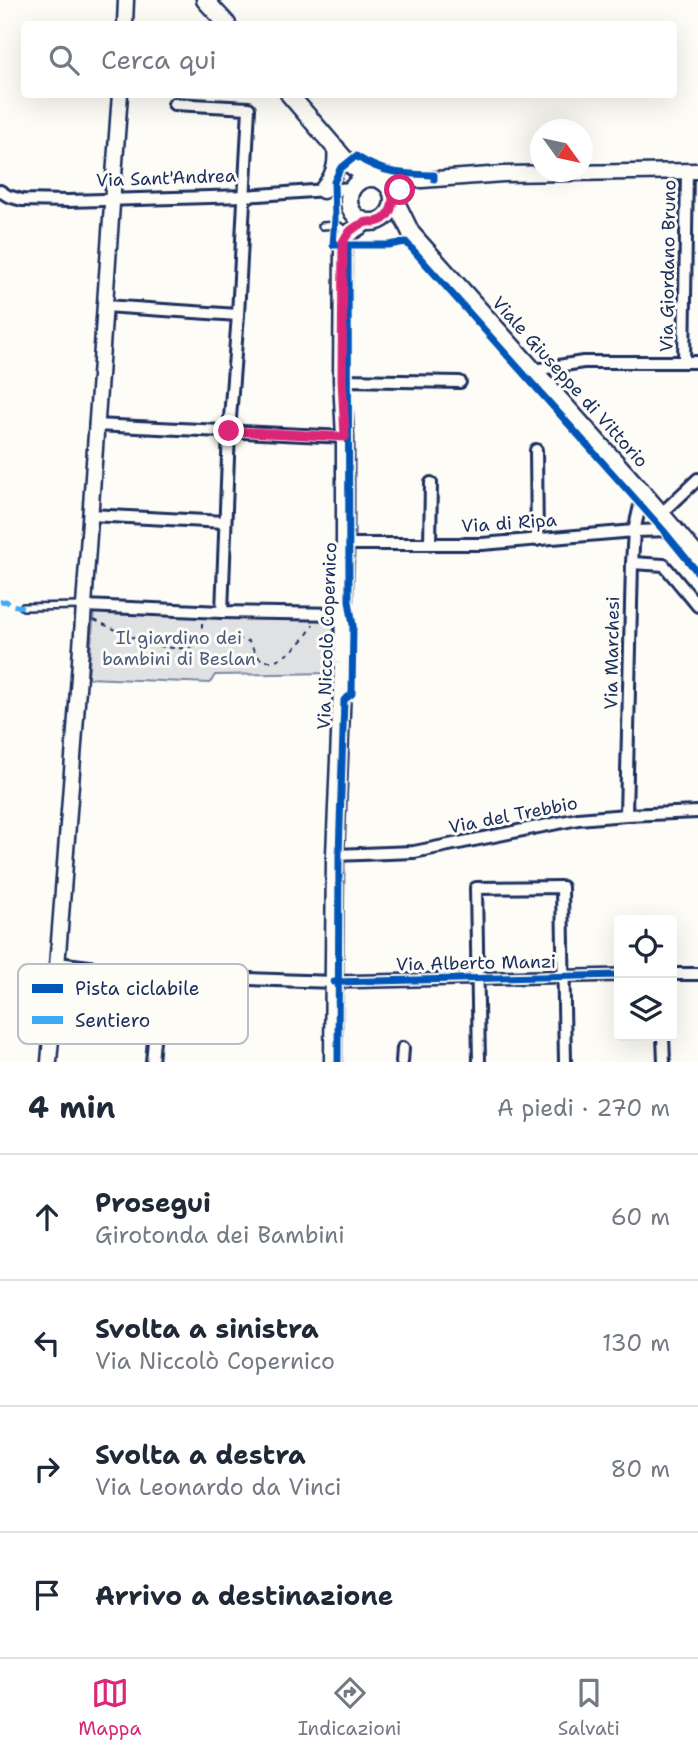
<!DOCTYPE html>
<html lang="it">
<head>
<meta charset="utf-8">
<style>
  :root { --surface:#fff; --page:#f6f6f7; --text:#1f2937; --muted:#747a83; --line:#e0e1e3; --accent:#db2777 }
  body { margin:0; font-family:"Shantell Sans",sans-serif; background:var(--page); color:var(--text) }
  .controls { position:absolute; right:21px; bottom:21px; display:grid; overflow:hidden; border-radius:7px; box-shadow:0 7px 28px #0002 }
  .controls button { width:63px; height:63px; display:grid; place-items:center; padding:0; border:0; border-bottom:2px solid var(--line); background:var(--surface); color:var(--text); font:35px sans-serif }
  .compass { position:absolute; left:530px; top:119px; width:63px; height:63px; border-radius:50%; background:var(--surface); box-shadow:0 7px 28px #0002; rotate:123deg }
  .stop { position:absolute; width:21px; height:21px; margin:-16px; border:5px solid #db2777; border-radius:50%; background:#fff }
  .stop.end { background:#db2777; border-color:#fff; box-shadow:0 2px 7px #0008 }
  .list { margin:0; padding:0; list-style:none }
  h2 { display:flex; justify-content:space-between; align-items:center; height:91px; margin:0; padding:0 28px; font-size:30px }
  h2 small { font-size:23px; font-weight:400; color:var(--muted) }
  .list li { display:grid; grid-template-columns:46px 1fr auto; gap:21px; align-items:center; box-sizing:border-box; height:126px; padding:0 28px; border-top:2px solid var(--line) }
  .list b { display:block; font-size:26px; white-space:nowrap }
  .list p { margin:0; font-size:23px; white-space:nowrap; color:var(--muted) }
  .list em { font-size:23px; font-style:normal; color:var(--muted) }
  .icon { flex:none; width:38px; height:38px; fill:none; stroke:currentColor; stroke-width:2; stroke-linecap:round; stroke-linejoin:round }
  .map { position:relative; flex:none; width:698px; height:1062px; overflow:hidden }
  .search { position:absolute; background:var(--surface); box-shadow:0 7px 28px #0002; left:21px; right:21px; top:21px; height:77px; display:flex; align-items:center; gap:18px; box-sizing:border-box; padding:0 24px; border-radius:7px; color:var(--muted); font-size:26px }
  .sheet { height:595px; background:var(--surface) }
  nav { display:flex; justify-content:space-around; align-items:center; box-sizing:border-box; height:98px; border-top:2px solid var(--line); background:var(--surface); font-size:19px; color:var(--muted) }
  nav a { display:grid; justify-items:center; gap:4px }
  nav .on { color:var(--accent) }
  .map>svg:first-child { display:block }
</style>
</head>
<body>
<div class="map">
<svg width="698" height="1062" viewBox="0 0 698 1062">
  <rect width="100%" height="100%" fill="#fdfcf7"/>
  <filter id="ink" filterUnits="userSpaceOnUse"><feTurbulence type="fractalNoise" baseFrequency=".0143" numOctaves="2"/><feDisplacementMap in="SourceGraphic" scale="14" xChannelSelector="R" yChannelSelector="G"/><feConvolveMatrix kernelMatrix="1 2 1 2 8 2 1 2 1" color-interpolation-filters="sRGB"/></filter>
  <g filter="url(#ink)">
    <polygon fill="#e0e1e3" stroke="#7e88a0" stroke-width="2" points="94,611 334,620 332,673 215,675 210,683 88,678"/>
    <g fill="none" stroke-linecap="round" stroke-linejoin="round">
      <g stroke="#1b2f5e" stroke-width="10">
        <g id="service">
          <polyline points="322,226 338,225 346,231"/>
          <polyline points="23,607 82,606"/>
        </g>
      </g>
      <g stroke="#1b2f5e" stroke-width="16">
        <g id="minor">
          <polyline points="174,104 249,108 238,315 229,431 222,612"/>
          <polyline points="0,191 8,196 22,200 68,201 245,196 352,188"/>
          <polyline points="105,306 238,315"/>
          <polyline points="684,362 687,171"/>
          <polyline points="534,370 583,362 698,362"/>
          <polyline points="342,380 460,382"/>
          <polyline points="95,425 345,437"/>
          <polyline points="536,450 537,540"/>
          <polyline points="661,514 698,479"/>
          <polyline points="90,515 225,522"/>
          <polyline points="345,544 482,544 634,531 674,530"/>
          <polyline points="430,544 431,483"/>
          <polyline points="632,563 664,565 698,606"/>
          <polyline points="85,606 222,612 344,614"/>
          <polyline points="626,815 632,563 634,531 643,493"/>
          <polyline points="335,855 414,852 578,819 626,815 698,812"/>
          <polyline points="58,963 160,976 334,982 619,975"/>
          <polyline points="672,974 698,974"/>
          <polyline points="663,1036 664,1062"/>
          <polyline points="152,1062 160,976"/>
          <polyline points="402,1062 403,1048"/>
          <polyline points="479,1062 476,888 562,887 565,1062"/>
        </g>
      </g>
      <g stroke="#1b2f5e" stroke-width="19">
        <g id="tertiary">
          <polyline points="125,24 126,0"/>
          <polyline points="381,179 422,180 503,174 698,171"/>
          <path d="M49 1062C77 740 96 417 120 94"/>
        </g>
      </g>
      <g stroke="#1b2f5e" stroke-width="21">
        <g id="secondary">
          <polyline points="205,0 227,24"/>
          <polyline points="289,94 349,164 368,177"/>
          <circle cx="371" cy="200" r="22"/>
          <path d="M323 190C334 176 338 166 336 148"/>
          <polyline points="393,196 411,233 643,493 698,557"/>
          <polyline points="333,1062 335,855 343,663 345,544 345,437 342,380 343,245 347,234 366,222"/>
        </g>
      </g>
      <g stroke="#1b2f5e" stroke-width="2" stroke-dasharray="5 5" stroke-linecap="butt">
        <path d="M94 620C122 632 153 650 184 648 193 648 196 642 203 639 213 634 238 639 248 641 253 646 255 656 261 659 279 669 307 639 313 624"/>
        <polyline points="202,638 202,622"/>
      </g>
      <use href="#service" stroke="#fdfcf7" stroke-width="5"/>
      <use href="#minor" stroke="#fdfcf7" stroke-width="10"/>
      <use href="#tertiary" stroke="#fdfcf7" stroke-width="14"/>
      <use href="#secondary" stroke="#fdfcf7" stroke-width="16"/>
      <polyline stroke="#3fa9f5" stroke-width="5" stroke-dasharray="10 5" stroke-linecap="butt" points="0,602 6,601 11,605 23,607"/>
      <g stroke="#fdfcf7" stroke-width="11">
        <g id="cycleway">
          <path d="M348 245H333L335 219 334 182 340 169 356 156C383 174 403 174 434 175V179"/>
          <polyline points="334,982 619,975"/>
          <polyline points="338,1062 339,855 344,700 352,694 353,625 349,601 348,245 389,245 406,242 663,530 698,573"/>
        </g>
      </g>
      <use href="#cycleway" stroke="#0057b8" stroke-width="7"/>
    </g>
  </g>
  <g fill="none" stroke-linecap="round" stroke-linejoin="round" filter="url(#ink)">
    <path stroke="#db2777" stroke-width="9" d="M229 431 345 437 342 380 343 242C347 233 355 226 364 223 369 221 370 222 375 222 389 220 393 208 393 196L400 190"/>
  </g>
  <g text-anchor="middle" stroke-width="6" stroke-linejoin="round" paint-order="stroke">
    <g font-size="18" fill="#1b2f5e" stroke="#fdfcf7">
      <text transform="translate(166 178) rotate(-2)" y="6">Via Sant'Andrea</text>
      <text transform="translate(668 266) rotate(-89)" y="6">Via Giordano Bruno</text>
      <text transform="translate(570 382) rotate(48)" y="6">Viale Giuseppe di Vittorio</text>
      <text transform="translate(509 523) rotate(-4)" y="6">Via di Ripa</text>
      <text transform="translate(327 636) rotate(-88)" y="6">Via Niccolò Copernico</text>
      <text transform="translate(612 653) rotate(-89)" y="6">Via Marchesi</text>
      <text transform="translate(513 815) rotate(-11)" y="6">Via del Trebbio</text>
      <text transform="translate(476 963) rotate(-1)" y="6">Via Alberto Manzi</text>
    </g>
    <g font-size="18" fill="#4c5c7f" stroke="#fdfcf7">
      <text x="179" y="644">Il giardino dei<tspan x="179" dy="21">bambini di Beslan</tspan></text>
    </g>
  </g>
  <rect x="18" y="964" width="230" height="80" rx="10" fill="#fdfcf7" stroke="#b9bec9" stroke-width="2"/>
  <rect x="32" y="984" width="31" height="9" fill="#0057b8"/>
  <rect x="32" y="1016" width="31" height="8" fill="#3fa9f5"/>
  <g font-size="19" fill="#1b2f5e">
    <text x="75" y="995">Pista ciclabile</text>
    <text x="75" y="1027">Sentiero</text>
  </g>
</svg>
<div class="controls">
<button><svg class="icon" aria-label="locate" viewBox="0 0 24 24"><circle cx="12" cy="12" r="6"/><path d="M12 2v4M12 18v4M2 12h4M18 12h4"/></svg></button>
<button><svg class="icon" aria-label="layers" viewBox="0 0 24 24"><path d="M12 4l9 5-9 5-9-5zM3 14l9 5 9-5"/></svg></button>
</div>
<svg class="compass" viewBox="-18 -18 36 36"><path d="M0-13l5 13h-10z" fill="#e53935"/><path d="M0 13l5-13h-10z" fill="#747a83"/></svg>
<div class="stop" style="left:400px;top:190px"></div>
<div class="stop end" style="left:229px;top:431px"></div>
<div class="search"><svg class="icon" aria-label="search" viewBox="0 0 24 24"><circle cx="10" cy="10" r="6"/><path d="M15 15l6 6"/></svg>Cerca qui</div>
</div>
<section class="sheet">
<h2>4 min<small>A piedi · 270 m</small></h2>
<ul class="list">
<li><svg class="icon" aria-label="ahead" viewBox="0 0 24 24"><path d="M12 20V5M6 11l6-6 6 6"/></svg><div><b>Prosegui</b><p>Girotonda dei Bambini</p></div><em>60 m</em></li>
<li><svg class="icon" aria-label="left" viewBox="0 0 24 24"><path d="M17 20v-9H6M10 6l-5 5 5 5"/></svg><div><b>Svolta a sinistra</b><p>Via Niccolò Copernico</p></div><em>130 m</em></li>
<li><svg class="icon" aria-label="right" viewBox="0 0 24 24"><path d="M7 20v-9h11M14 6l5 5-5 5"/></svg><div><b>Svolta a destra</b><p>Via Leonardo da Vinci</p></div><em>80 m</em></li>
<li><svg class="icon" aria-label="arrive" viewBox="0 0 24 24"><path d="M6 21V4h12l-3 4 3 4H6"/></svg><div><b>Arrivo a destinazione</b></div></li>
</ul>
</section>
<nav>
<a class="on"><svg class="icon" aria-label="map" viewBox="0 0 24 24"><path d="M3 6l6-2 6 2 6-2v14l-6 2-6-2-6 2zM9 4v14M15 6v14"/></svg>Mappa</a>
<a><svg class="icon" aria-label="directions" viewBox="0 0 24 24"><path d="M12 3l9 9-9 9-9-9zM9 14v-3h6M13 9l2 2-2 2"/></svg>Indicazioni</a>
<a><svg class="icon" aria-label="saved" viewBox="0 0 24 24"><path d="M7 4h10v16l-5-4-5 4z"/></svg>Salvati</a>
</nav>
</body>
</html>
